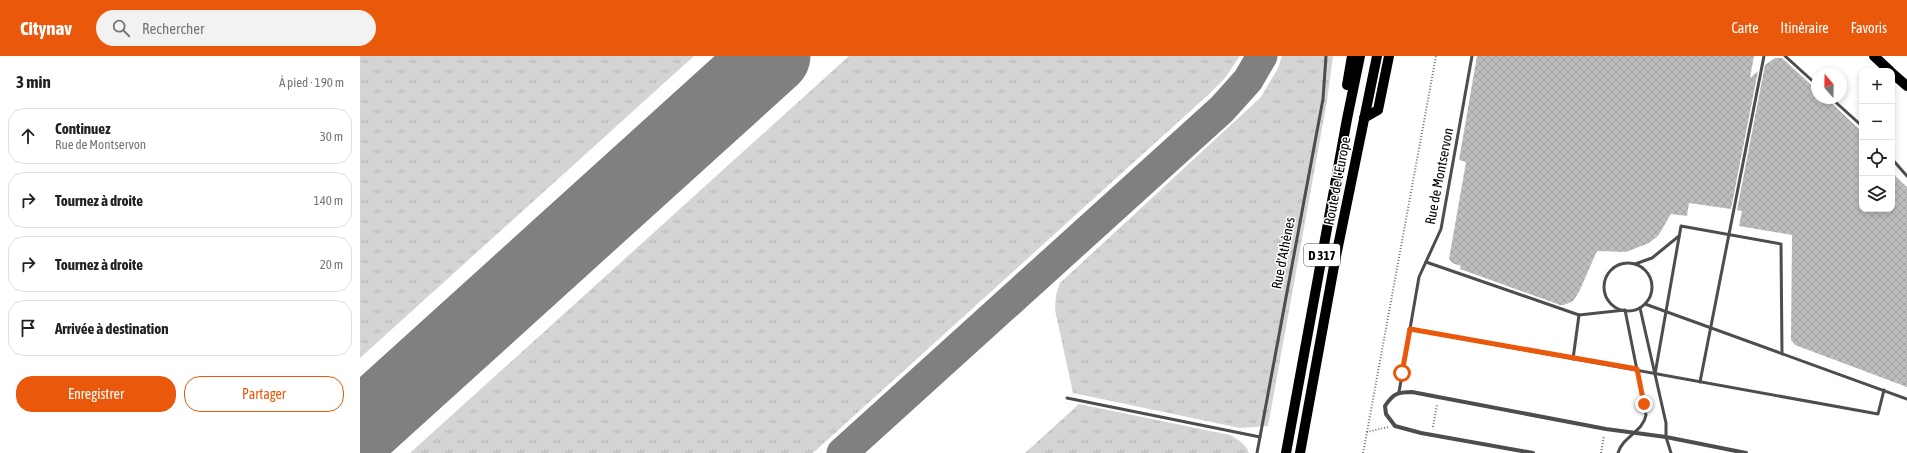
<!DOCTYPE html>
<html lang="fr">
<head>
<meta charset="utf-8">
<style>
  :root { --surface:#fff; --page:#f2f2f2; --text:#222; --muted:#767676; --line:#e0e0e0; --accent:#ea580c }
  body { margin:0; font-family:"Asap Condensed",sans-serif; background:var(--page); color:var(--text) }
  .controls { position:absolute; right:12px; top:12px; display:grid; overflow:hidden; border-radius:8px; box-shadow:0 2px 6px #0003 }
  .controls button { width:36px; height:36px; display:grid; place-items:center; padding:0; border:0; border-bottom:1px solid var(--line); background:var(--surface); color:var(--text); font:20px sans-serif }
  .compass { position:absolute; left:1451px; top:12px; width:36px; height:36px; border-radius:50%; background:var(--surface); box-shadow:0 2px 6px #0003; rotate:340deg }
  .stop { position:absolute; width:12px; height:12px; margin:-9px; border:3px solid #ea580c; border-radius:50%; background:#fff }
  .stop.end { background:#ea580c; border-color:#fff; box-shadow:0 1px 4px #0008 }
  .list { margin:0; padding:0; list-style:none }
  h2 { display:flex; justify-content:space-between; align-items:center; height:52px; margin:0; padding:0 16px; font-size:17px }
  h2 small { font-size:13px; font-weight:400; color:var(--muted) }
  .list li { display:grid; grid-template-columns:26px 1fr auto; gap:12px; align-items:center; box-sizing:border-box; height:56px; margin:0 8px 8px; padding:0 8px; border:1px solid var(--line); border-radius:16px }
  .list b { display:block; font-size:15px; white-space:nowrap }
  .list p { margin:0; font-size:13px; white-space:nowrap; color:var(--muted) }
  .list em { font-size:13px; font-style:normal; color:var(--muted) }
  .actions { display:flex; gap:8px; padding:12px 16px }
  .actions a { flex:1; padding:9px 0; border:1px solid var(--accent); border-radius:16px; text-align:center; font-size:14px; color:var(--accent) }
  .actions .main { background:var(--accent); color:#fff }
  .icon { flex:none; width:22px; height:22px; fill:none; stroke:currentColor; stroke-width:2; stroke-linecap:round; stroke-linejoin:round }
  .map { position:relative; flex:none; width:1547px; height:397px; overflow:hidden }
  header { display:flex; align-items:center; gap:24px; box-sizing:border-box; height:56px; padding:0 20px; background:var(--accent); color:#fff }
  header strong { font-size:19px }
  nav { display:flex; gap:22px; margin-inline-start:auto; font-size:14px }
  .search { width:280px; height:36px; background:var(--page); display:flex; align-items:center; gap:10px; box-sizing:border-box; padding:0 14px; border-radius:22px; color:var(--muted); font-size:15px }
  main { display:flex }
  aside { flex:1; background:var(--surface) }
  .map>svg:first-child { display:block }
</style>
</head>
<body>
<header>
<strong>Citynav</strong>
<div class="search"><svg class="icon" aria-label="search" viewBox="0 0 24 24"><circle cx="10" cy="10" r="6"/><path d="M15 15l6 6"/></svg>Rechercher</div>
<nav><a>Carte</a><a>Itinéraire</a><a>Favoris</a></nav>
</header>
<main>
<aside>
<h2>3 min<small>À pied · 190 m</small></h2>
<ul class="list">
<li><svg class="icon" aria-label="ahead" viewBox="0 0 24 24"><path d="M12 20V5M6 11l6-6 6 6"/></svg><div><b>Continuez</b><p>Rue de Montservon</p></div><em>30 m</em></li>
<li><svg class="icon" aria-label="right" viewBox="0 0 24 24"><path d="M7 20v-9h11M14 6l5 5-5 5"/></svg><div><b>Tournez à droite</b></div><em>140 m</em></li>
<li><svg class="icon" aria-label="right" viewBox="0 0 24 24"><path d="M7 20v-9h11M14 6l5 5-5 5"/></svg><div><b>Tournez à droite</b></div><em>20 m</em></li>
<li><svg class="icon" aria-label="arrive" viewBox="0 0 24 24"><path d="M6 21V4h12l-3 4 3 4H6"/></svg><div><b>Arrivée à destination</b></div></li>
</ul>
<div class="actions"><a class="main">Enregistrer</a><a>Partager</a></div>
</aside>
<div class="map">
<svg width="1547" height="397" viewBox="0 0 1547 397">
  <defs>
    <pattern id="grass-tufts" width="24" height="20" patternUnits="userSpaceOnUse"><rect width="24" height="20" fill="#d4d4d4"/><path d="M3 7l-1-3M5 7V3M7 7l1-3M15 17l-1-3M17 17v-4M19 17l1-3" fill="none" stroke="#b4b4b4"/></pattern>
    <pattern id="building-cross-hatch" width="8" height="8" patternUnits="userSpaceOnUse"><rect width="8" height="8" fill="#bdbdbd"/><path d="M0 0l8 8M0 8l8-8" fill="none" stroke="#a1a1a1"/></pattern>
  </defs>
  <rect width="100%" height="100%" fill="#fff"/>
  <g fill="url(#grass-tufts)">
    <polygon points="0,0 334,0 0,302"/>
    <polygon points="489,0 880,0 865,22 848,39 453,397 50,397"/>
    <polygon points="922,0 973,0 967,45 908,370 880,372 713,337 695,254 696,239 700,227 901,41 918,12"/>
    <path d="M719 348 870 379C877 383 886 388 889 397H665Z"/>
  </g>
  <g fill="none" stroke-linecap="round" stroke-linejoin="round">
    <polyline stroke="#808080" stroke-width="31" points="482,397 862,53 888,24 902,0"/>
    <polyline stroke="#808080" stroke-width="77" points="0,373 412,0"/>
  </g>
  <g fill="url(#building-cross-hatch)">
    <polygon points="1117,0 1394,0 1390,22 1398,15 1371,153 1329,147 1327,160 1311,158 1298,180 1289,187 1266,196 1237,195 1219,236 1213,245 1204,249 1200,249 1100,213 1101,210 1092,207 1089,203 1106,106 1099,104"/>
    <polygon points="1415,2 1422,2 1457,34 1457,42 1466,42 1502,76 1502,153 1532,153 1532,117 1547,131 1547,331 1435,289 1431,284 1432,179 1379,170 1382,155 1377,154 1405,9"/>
  </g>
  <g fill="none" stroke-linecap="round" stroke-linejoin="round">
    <g stroke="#6f6f6f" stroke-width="2" stroke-dasharray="1 2" stroke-linecap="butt">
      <polyline points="1073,371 1077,348"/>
      <polyline points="1007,376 1076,0"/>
      <polyline points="1003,397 1007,376 1028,371"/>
      <polyline points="1241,397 1244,380"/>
    </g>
    <g stroke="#4d4d4d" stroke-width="3">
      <polyline points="1425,0 1457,29"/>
      <polyline points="1471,42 1502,70"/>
      <polyline points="1532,103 1547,120"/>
      <path d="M1066 206 1219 259 1265 254 1286 359C1283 376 1263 380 1258 397"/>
      <circle cx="1268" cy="231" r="24"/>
      <polyline points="1275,208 1292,202 1319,180"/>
      <polyline points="1285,248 1547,343"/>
      <polyline points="1280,252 1306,367 1306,381 1311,397"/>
      <polyline points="1049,273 1518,358 1524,334"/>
      <polyline points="1213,303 1219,259"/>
      <polyline points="1295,318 1321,170 1421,188 1422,298"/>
      <polyline points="1340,326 1404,0"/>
      <polyline points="1039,336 1059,221 1081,173 1112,0"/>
      <polyline points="707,342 900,381"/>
      <polyline points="897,397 963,43 966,0"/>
    </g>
    <path stroke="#4d4d4d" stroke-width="4" d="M1173 397 1061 377 1035 370 1026 358 1025 350C1033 338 1037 336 1052 336L1246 373 1306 381 1386 397"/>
    <g stroke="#000" stroke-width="10">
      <polyline points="1514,0 1530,15"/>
      <polyline points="1532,17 1547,30"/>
      <polyline points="987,29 992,0"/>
      <polyline points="1004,62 1018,54 1029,0"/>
      <polyline points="926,397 987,63 1000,0"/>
      <polyline points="940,397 974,210 1017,0"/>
    </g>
  </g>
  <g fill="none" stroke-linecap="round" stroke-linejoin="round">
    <polyline stroke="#ea580c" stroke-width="5" points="1042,317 1050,273 1277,313 1284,348"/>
  </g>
  <g text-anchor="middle" stroke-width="3" stroke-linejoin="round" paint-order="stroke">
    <rect fill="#fff" stroke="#4c4c4c" stroke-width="1" x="944" y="188" width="36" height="22" rx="3"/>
    <g font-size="13" font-weight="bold" fill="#000">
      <text x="962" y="204">D 317</text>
    </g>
    <g font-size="14" fill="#000" stroke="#fff">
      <text transform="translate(1079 120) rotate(-79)" y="5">Rue de Montservon</text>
      <text transform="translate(977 125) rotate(-79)" y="5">Route de l'Europe</text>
      <text transform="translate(923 197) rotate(-79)" y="5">Rue d'Athènes</text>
    </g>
  </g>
</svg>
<div class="controls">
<button>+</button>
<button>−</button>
<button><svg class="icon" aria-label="locate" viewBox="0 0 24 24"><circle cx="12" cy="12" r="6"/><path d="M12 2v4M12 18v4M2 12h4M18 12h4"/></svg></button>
<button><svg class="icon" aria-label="layers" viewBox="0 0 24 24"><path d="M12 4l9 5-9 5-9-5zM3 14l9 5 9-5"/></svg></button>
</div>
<svg class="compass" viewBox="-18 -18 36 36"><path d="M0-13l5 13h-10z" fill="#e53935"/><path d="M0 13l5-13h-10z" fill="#767676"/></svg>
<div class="stop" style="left:1042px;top:317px"></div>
<div class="stop end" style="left:1284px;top:348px"></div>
</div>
</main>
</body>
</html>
